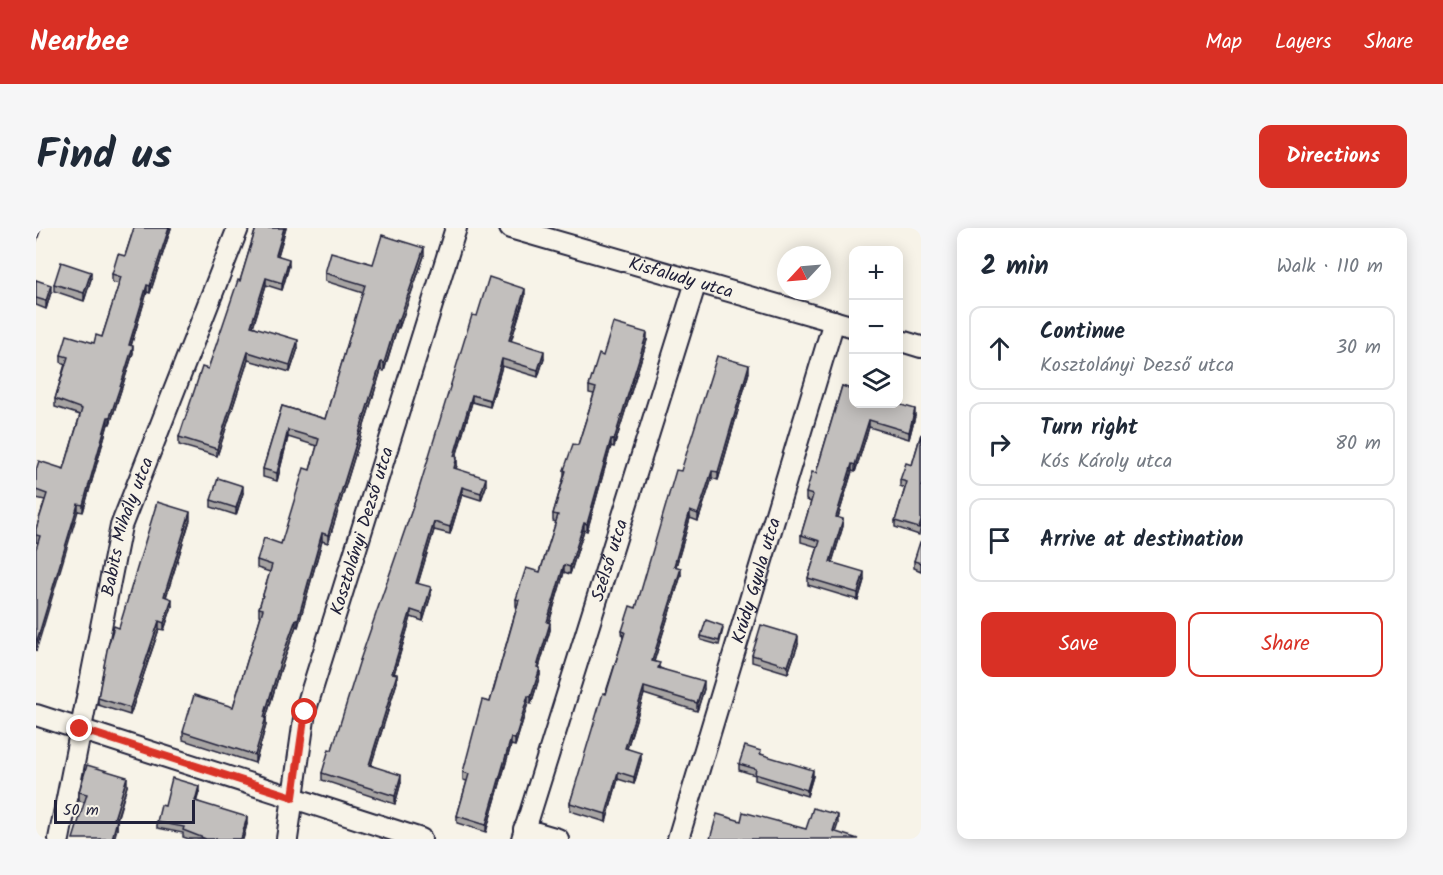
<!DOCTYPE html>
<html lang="en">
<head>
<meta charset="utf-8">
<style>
  :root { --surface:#fff; --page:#f6f6f7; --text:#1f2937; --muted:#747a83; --line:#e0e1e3; --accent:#d93025 }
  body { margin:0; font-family:Kalam,sans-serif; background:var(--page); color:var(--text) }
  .controls { position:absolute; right:18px; top:18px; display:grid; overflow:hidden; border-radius:12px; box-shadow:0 3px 15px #0003 }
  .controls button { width:54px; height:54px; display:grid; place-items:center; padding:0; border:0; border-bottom:2px solid var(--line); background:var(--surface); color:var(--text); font:30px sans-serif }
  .compass { position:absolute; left:741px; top:18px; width:54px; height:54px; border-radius:50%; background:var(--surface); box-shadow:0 3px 15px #0003; rotate:244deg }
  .scale { position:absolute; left:18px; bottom:15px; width:141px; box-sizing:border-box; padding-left:6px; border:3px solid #22223b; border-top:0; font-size:16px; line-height:21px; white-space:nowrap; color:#22223b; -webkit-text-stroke:4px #f7f3e8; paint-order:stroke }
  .stop { position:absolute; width:18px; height:18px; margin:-14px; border:4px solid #d93025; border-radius:50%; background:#fff }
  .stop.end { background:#d93025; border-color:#fff; box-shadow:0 2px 6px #0008 }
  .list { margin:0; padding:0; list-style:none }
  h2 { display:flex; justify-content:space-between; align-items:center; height:78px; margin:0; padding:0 24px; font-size:26px }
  h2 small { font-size:20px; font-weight:400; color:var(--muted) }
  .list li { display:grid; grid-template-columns:39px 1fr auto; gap:18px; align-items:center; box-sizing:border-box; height:84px; margin:0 12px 12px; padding:0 12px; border:2px solid var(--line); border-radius:12px }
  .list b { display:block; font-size:22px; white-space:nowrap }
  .list p { margin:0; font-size:20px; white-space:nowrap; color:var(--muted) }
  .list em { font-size:20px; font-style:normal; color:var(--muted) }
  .actions { display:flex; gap:12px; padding:18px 24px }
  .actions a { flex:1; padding:14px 0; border:2px solid var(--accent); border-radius:12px; text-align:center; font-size:21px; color:var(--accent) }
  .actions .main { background:var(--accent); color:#fff }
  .icon { flex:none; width:33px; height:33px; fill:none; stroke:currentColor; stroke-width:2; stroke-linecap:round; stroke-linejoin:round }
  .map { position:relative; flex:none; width:885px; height:611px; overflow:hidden; border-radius:12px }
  header { display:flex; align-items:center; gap:36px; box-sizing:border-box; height:84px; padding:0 30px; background:var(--accent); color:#fff }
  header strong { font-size:28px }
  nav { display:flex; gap:33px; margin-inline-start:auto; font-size:21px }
  .intro { display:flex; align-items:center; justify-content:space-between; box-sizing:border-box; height:144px; padding:0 36px }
  h1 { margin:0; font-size:42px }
  .button { padding:15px 27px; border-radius:12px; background:var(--accent); color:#fff; font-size:21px; font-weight:700 }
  main { display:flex; gap:36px; padding:0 36px }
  aside { flex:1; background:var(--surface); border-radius:12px; box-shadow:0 3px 15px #0003 }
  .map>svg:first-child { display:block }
</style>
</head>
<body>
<header>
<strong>Nearbee</strong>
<nav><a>Map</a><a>Layers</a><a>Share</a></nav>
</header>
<div class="intro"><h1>Find us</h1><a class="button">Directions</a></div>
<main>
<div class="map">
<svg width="885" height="611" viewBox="0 0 885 611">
  <rect width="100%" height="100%" fill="#f7f3e8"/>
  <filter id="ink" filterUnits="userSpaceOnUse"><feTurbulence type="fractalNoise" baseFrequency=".0167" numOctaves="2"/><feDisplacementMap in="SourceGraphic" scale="12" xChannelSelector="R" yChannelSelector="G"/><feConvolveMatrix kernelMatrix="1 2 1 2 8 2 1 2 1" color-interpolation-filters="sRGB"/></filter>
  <g filter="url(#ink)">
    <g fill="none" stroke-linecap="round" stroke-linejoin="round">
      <g stroke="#22223b" stroke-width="24">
        <g id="minor">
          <path id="s1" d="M474 0 818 99"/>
          <polyline points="862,112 885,119"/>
          <polyline points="0,487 385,611"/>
          <polyline points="488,601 522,611"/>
          <path id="s2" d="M23 611 85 298 202 0"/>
          <path id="s3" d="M251 611 269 484 420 0"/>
          <path id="s4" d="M486 611 660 54"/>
          <path id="s5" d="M642 611 798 93"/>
        </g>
      </g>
      <use href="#minor" stroke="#f7f3e8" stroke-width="20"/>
    </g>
    <g fill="#a7a4a3" stroke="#22223b" stroke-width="1.5">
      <polygon points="98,0 135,0 114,65 111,64 95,118 97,125 74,196 72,196 47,284 42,283 2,315 0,314 0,301 9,272 0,270 0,242 28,241 44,187 19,179 19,171 29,136 25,134 25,127 58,115 66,109 83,56 76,54 76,46 89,28"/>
      <polygon points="220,0 250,0 242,27 253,38 246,62 230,57 217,98 262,120 254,144 212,132 181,228 143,217 143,209 172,141 204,53"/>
      <polygon points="388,28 363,100 361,100 348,143 345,142 292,315 286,313 262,399 260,398 244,443 230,490 230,497 219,535 147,512 147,504 197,479 225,388 223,387 223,380 234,344 221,340 221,332 245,316 274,242 281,218 252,209 241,253 227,249 227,241 246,178 289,191 327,65 289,53 289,45"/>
      <polygon points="55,51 48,73 18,63 18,56"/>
      <polygon points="0,52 15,64 10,81 0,77"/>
      <polygon points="489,68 475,113 508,130 502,149 466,138 454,179 436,174 420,229 421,237 420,241 450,258 445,272 426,266 414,306 398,302 382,355 395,367 387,393 375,389 358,446 361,454 335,537 365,554 359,576 286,552 286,545 296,522 441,88"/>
      <polygon points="611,112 578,219 575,218 551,303 548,302 534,346 528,344 513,395 514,402 503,439 504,447 495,476 492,475 479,518 475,517 450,604 421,595 421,588 431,553 427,552 427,544 454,474 481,378 480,378 480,371 504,344 520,294 517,293 517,286 528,248 528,242 542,217 558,166 553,165 553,158 567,128"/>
      <polygon points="713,144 682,252 676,250 662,293 654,290 640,338 645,347 618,433 624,440 668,461 661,483 608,466 591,520 605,532 598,556 582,551 570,594 534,583 534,575 587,411 586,403 600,380 645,243"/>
      <polygon points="806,158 879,188 873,211 833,199 819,244 816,243 802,289 807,298 796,334 828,352 822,372 772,357 772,350 782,319 765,314 765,307 775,274 770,272 770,265 780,245"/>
      <polygon points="885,206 885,299 883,307 859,299 859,293 869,260 864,258 864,252 876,237"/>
      <polygon points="207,265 200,287 175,279 175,272"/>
      <polygon points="154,292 130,369 136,378 128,402 123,401 94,487 62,477 62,470 83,400"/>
      <polygon points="885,315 885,343 878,340 878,333"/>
      <polygon points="687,401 683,417 665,412 665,408"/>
      <polygon points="762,416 752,445 716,434 716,427"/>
      <polygon points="725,526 777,548 771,568 719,552 719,547 703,542 703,536"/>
      <polygon points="91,558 81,592 81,601 48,574 43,573 43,564"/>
      <polygon points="163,564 160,573 211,596 207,611 153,611 147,609 147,605 121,600 121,594 129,578"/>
    </g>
    <g fill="#888684" stroke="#22223b" stroke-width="1.5">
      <polygon points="2,0 5,0 0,15 0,8"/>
      <polygon points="133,0 135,0 114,65 114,58"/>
      <polygon points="248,0 250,0 240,34 240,27"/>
      <polygon points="388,20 388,28 363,100 363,93"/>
      <polygon points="253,31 253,38 246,62 246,55"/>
      <polygon points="55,44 55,51 48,73 48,65"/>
      <polygon points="230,50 230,57 215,105 215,98"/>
      <polygon points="15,57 15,64 10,81 10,73"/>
      <polygon points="111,57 111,64 93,124 93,117"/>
      <polygon points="489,61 489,68 473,119 473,112"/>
      <polygon points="361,92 361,100 348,143 348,135"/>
      <polygon points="611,105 611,112 578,219 578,212"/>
      <polygon points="262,112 262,120 254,144 254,137"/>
      <polygon points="97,118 97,125 74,196 74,189"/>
      <polygon points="508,123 508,130 502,149 502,142"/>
      <polygon points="212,124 212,132 181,228 181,221"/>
      <polygon points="466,131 466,138 454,179 454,172"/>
      <polygon points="345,134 345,142 292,315 292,307"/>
      <polygon points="713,137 713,144 682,252 682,244"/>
      <polygon points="436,167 436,174 418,235 418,228"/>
      <polygon points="879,181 879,188 873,211 873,204"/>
      <polygon points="72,189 72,196 47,284 47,277"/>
      <polygon points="833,192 833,199 819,244 819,237"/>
      <polygon points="252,202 252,209 241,253 241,245"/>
      <polygon points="575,211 575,218 551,303 551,296"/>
      <polygon points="421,229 421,237 418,248 418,240"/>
      <polygon points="816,236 816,243 800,296 800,289"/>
      <polygon points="676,243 676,250 662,293 662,286"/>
      <polygon points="450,250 450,258 445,272 445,265"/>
      <polygon points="207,258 207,265 200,287 200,280"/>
      <polygon points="426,259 426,266 414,306 414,299"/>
      <polygon points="42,276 42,283 0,423 0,416"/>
      <polygon points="654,283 654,290 638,345 638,338"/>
      <polygon points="154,284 154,292 128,375 128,368"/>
      <polygon points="807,291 807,298 794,341 794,334"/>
      <polygon points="398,294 398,302 380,362 380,355"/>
      <polygon points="548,295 548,302 534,346 534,339"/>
      <polygon points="286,305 286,313 262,399 262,391"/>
      <polygon points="528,337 528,344 511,401 511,394"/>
      <polygon points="645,340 645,347 616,440 616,433"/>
      <polygon points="828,344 828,352 822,372 822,365"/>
      <polygon points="395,359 395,367 387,393 387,386"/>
      <polygon points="136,371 136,378 128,402 128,395"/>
      <polygon points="375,382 375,389 356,452 356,445"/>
      <polygon points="260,391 260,398 244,443 230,490 230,497 219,535 219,527 228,489 244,435"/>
      <polygon points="123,393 123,401 94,487 94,480"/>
      <polygon points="514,395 514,402 501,446 501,439"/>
      <polygon points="762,408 762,416 752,445 752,438"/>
      <polygon points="504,440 504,447 495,476 495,469"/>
      <polygon points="361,446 361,454 333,544 333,537"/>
      <polygon points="668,453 668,461 661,483 661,475"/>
      <polygon points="608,459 608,466 589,527 589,520"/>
      <polygon points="492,468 492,475 479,518 479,511"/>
      <polygon points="475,510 475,517 450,604 450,597"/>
      <polygon points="605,525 605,532 598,556 598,549"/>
      <polygon points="777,542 777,548 771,568 771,562"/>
      <polygon points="582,544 582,551 570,594 570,586"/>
      <polygon points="365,547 365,554 359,576 359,568"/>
      <polygon points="91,549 91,558 78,600 78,591"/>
      <polygon points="163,558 163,564 159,579 159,573"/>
      <polygon points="802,587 802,596 797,611 797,603"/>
      <polygon points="211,589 211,596 207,611 205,611"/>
      <polygon points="81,592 81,601 78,611 76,611"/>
    </g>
    <g fill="#c2bfbd" stroke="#22223b" stroke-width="1.5">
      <polygon points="98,0 133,0 114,58 111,57 93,117 97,118 88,147 74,189 72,189 47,277 42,276 0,416 0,321 4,308 0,307 0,301 11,266 0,262 0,242 3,233 28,241 46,181 19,171 32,129 25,127 31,107 58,115 60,107 66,109 85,49 76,46 82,26 89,28"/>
      <polygon points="220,0 248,0 240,27 253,31 246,55 230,50 215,98 262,112 254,137 212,124 181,221 143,209 166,139 172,141 202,52 204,53"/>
      <polygon points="346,7 388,20 363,93 361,92 348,135 345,134 292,307 286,305 262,391 260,391 244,435 228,489 230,489 219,527 147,504 158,467 197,479 227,381 223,380 236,337 221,332 228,310 245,316 268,240 274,242 283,211 252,202 241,245 227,241 246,178 289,191 329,57 289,45 295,24 337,36"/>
      <polygon points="25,34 55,44 48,65 18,56"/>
      <polygon points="453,49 489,61 473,112 508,123 502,142 466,131 454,172 436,167 418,228 421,229 418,240 450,250 445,265 426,259 414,299 398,294 380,355 395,359 387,386 375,382 356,445 361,446 333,537 365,547 359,568 286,545 293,521 296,522 323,435 382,264 436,87 441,88"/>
      <polygon points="0,52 15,57 10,73 0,70"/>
      <polygon points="577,95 611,105 578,212 575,211 551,296 548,295 534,339 528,337 511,394 514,395 501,439 504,440 495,469 492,468 479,511 475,510 450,597 421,588 433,546 427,544 446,472 454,474 483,372 480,371 490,340 504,344 522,287 517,286 530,243 528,242 537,216 542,217 560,160 553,158 563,126 567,128"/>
      <polygon points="681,128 713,137 682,244 676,243 662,286 654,283 638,338 645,340 616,433 624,435 622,440 668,453 661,475 608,459 589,520 605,525 598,549 582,544 570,586 534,575 567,465 570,466 589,404 586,403 594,378 600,380 640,242 645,243"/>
      <polygon points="806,158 818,162 818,176 862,176 879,181 873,204 833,192 819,237 816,236 800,289 807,291 794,334 828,344 822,365 772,350 784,313 765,307 777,267 770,265 776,244 780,245"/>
      <polygon points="885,206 885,293 883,300 859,293 871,254 864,252 870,235 876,237"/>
      <polygon points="182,250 207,258 200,280 175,272"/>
      <polygon points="121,274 154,284 128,368 136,371 128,395 123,393 94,480 62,470 71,422 78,398 83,400"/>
      <polygon points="884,314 885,315 885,335 878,333"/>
      <polygon points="670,392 687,398 683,413 665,408"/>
      <polygon points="725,397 762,408 752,438 716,427"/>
      <polygon points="709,518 725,523 724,526 777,542 771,562 719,546 720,541 703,536"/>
      <polygon points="51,537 91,549 78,591 81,592 76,611 37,611 51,566 43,564"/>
      <polygon points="136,550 163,558 159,573 211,589 205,611 170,611 147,602 148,599 121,594 125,577 129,578"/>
      <polygon points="777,580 802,587 797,603 822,611 674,611 681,586 705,593 707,584 770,601"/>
    </g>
  </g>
  <g fill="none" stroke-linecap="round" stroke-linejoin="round" filter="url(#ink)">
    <polyline stroke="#d93025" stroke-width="8" points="44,501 257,569 269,484"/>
  </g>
  <g text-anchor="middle" stroke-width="6" stroke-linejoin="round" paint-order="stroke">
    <g font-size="18" fill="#22223b" stroke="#f7f3e8">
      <text dy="6" stroke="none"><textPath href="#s1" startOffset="178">Kisfaludy utca</textPath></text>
      <text dy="6" stroke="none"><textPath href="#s2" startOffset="320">Babits Mihály utca</textPath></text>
      <text dy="6" stroke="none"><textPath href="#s3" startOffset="318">Kosztolányi Dezső utca</textPath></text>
      <text dy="6" stroke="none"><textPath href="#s4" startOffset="292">Szélső utca</textPath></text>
      <text dy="6" stroke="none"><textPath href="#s5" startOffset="270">Krúdy Gyula utca</textPath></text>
    </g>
  </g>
</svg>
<div class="controls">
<button>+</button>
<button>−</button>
<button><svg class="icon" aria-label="layers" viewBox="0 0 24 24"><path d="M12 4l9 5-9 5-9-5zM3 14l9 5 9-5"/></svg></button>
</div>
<svg class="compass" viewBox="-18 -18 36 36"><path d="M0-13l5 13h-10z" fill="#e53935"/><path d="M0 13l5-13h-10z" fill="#747a83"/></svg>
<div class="scale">50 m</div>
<div class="stop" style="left:269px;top:484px"></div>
<div class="stop end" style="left:44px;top:501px"></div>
</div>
<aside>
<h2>2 min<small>Walk · 110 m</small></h2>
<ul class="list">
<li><svg class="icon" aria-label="ahead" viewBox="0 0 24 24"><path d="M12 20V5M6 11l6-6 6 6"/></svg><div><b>Continue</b><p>Kosztolányi Dezső utca</p></div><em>30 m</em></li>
<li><svg class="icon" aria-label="right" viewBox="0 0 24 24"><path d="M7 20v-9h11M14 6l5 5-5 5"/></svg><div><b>Turn right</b><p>Kós Károly utca</p></div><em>80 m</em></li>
<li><svg class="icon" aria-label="arrive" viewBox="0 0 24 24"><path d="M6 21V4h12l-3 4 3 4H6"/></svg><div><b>Arrive at destination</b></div></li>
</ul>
<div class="actions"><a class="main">Save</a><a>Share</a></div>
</aside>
</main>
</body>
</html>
